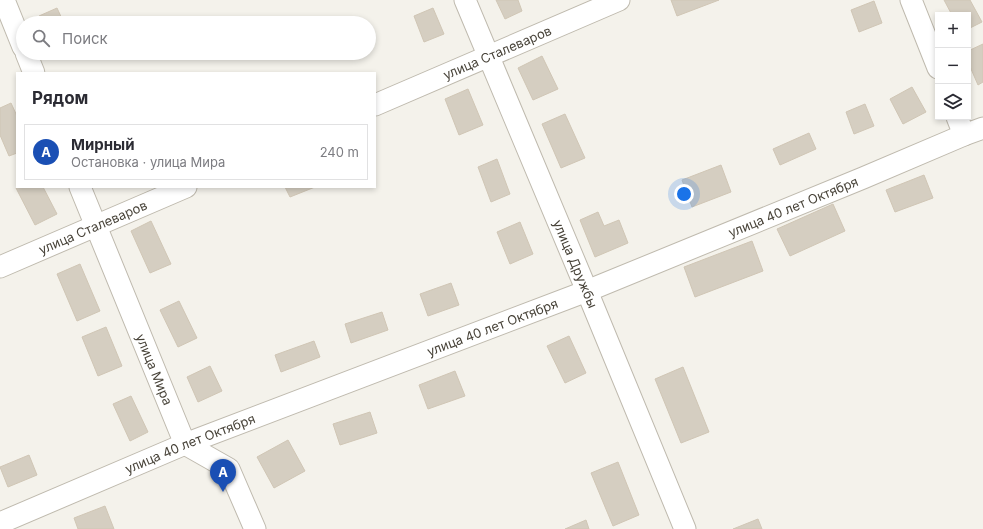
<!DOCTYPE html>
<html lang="ru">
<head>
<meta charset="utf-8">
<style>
  :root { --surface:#fff; --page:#f7f7f7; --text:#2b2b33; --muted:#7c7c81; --line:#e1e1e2; --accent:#0b8043 }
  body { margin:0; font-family:Inter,sans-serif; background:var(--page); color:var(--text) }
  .controls { position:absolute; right:12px; top:12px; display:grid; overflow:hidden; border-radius:0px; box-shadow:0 2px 6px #0003 }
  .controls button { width:36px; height:36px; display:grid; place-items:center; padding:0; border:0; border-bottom:1px solid var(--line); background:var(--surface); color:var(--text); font:20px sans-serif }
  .you { position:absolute; left:684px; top:194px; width:14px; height:14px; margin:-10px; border:3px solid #fff; border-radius:50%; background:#1a73e8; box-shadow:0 0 0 6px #1a73e833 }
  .badge { display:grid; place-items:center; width:26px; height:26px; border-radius:50%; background:var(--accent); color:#fff; font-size:13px; font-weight:700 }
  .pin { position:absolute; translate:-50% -33px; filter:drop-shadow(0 1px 2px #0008) }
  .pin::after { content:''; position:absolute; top:21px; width:14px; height:12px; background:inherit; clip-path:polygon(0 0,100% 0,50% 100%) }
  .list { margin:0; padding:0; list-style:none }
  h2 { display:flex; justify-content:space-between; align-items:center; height:52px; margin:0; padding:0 16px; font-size:17px }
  h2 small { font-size:13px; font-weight:400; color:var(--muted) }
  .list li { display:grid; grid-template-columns:26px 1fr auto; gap:12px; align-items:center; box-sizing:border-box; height:56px; margin:0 8px 8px; padding:0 8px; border:1px solid var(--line); border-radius:0px }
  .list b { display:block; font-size:15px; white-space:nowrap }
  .list p { margin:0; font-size:13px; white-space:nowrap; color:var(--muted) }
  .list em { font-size:13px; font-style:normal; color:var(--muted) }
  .icon { flex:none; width:22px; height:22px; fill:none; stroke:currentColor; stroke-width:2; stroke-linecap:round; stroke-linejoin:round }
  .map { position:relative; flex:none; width:983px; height:529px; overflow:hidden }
  .search { position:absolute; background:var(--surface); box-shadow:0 2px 6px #0003; left:16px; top:16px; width:360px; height:44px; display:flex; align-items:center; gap:10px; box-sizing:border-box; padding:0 14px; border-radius:22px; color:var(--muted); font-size:15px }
  .panel { position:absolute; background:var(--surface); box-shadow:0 2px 6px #0003; left:16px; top:72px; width:360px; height:116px; border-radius:0px }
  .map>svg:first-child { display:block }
</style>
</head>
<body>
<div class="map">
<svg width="983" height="529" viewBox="0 0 983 529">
  <rect width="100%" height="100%" fill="#f4f2eb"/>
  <g fill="#d5cec1" stroke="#d0c6b5">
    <polygon points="496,0 518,0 522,11 505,19"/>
    <polygon points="671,0 719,0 677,16"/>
    <polygon points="944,0 970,0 982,22 968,29 968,15 952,15"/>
    <polygon points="874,1 882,23 859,32 851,10"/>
    <polygon points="57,8 64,23 43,23 39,16"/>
    <polygon points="433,8 444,34 424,42 414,16"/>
    <polygon points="983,44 983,82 978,85 968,62 968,51"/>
    <polygon points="542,56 558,89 533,100 518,68"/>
    <polygon points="912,87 926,112 903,124 890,99"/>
    <polygon points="468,89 483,125 459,135 445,99"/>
    <polygon points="11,103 17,116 17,153 9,156 0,135 0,108"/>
    <polygon points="865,104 874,126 854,134 846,112"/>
    <polygon points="565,114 585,158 561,168 542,124"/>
    <polygon points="809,133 816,149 780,165 773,149"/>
    <polygon points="497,159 510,194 491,202 478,167"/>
    <polygon points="721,165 731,192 692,207 682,180"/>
    <polygon points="924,175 933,198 895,212 886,190"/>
    <polygon points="19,187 43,187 57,214 35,225 16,188"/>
    <polygon points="285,187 315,187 290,197"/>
    <polygon points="833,204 845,231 790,256 777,229"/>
    <polygon points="598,212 604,226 619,220 628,243 595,257 580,220"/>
    <polygon points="151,221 171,264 150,273 131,231"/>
    <polygon points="520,222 533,254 510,264 497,232"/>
    <polygon points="752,241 763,271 695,297 684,267"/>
    <polygon points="80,264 100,311 77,321 57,274"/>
    <polygon points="451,283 459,305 428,316 420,294"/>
    <polygon points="179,301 197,338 178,347 160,310"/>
    <polygon points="382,312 388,330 351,343 345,324"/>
    <polygon points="106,327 122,366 98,376 82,337"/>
    <polygon points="569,336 586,373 565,383 547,346"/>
    <polygon points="314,341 320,357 281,372 275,355"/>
    <polygon points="210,366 222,391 198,402 187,377"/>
    <polygon points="683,367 709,432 681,443 655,379"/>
    <polygon points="455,371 465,396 428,409 419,385"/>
    <polygon points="131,396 148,432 130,441 113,404"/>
    <polygon points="370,412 377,433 340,445 333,424"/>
    <polygon points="288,440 305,471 274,488 257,457"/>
    <polygon points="29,455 37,475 8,487 0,467"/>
    <polygon points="618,462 639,515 613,526 591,473"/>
    <polygon points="105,506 114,529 78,529 74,518"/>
    <polygon points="758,519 762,529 733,529"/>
    <polygon points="586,520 589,529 565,529"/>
  </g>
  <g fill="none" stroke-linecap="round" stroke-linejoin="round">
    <g stroke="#bfbaae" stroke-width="23">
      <g id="minor">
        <polyline points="4,0 23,47"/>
        <path id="s1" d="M465 0 587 291 685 529"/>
        <polyline points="911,0 938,68"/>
        <polyline points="26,53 34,73"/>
        <path id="s2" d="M375 105 619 0"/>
        <polyline points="957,117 964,135"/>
        <path id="s3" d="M80 187 185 444 229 469 255 529"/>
        <path id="s4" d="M0 267 186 187"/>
        <path id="s5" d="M0 523 185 444 587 291 863 178 964 135 983 128"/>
      </g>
    </g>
    <use href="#minor" stroke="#fff" stroke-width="21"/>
  </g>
  <g text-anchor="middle" stroke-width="3.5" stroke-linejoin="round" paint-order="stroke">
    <g font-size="13" fill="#484339" stroke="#fff">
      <text dy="5" stroke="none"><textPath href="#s2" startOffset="133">улица Сталеваров</textPath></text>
      <text dy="5" stroke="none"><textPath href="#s5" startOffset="854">улица 40 лет Октября</textPath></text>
      <text dy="5" stroke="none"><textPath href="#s4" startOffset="101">улица Сталеваров</textPath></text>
      <text dy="5" stroke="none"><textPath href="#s1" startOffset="286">улица Дружбы</textPath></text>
      <text dy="5" stroke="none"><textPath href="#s5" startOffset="530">улица 40 лет Октября</textPath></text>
      <text dy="5" stroke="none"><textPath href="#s3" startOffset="197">улица Мира</textPath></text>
      <text dy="5" stroke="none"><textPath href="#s5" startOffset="206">улица 40 лет Октября</textPath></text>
    </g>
  </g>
</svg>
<div class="controls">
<button>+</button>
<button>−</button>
<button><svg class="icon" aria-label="layers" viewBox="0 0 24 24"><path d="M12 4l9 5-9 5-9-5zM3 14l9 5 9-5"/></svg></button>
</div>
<div class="you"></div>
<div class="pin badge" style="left:223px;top:492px;background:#1a4fb4">A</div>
<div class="search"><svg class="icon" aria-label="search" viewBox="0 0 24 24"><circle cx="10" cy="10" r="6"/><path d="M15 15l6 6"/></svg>Поиск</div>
<section class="panel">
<h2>Рядом<small></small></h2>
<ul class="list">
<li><span class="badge" style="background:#1a4fb4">A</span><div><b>Мирный</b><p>Остановка · улица Мира</p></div><em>240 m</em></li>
</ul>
</section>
</div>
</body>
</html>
